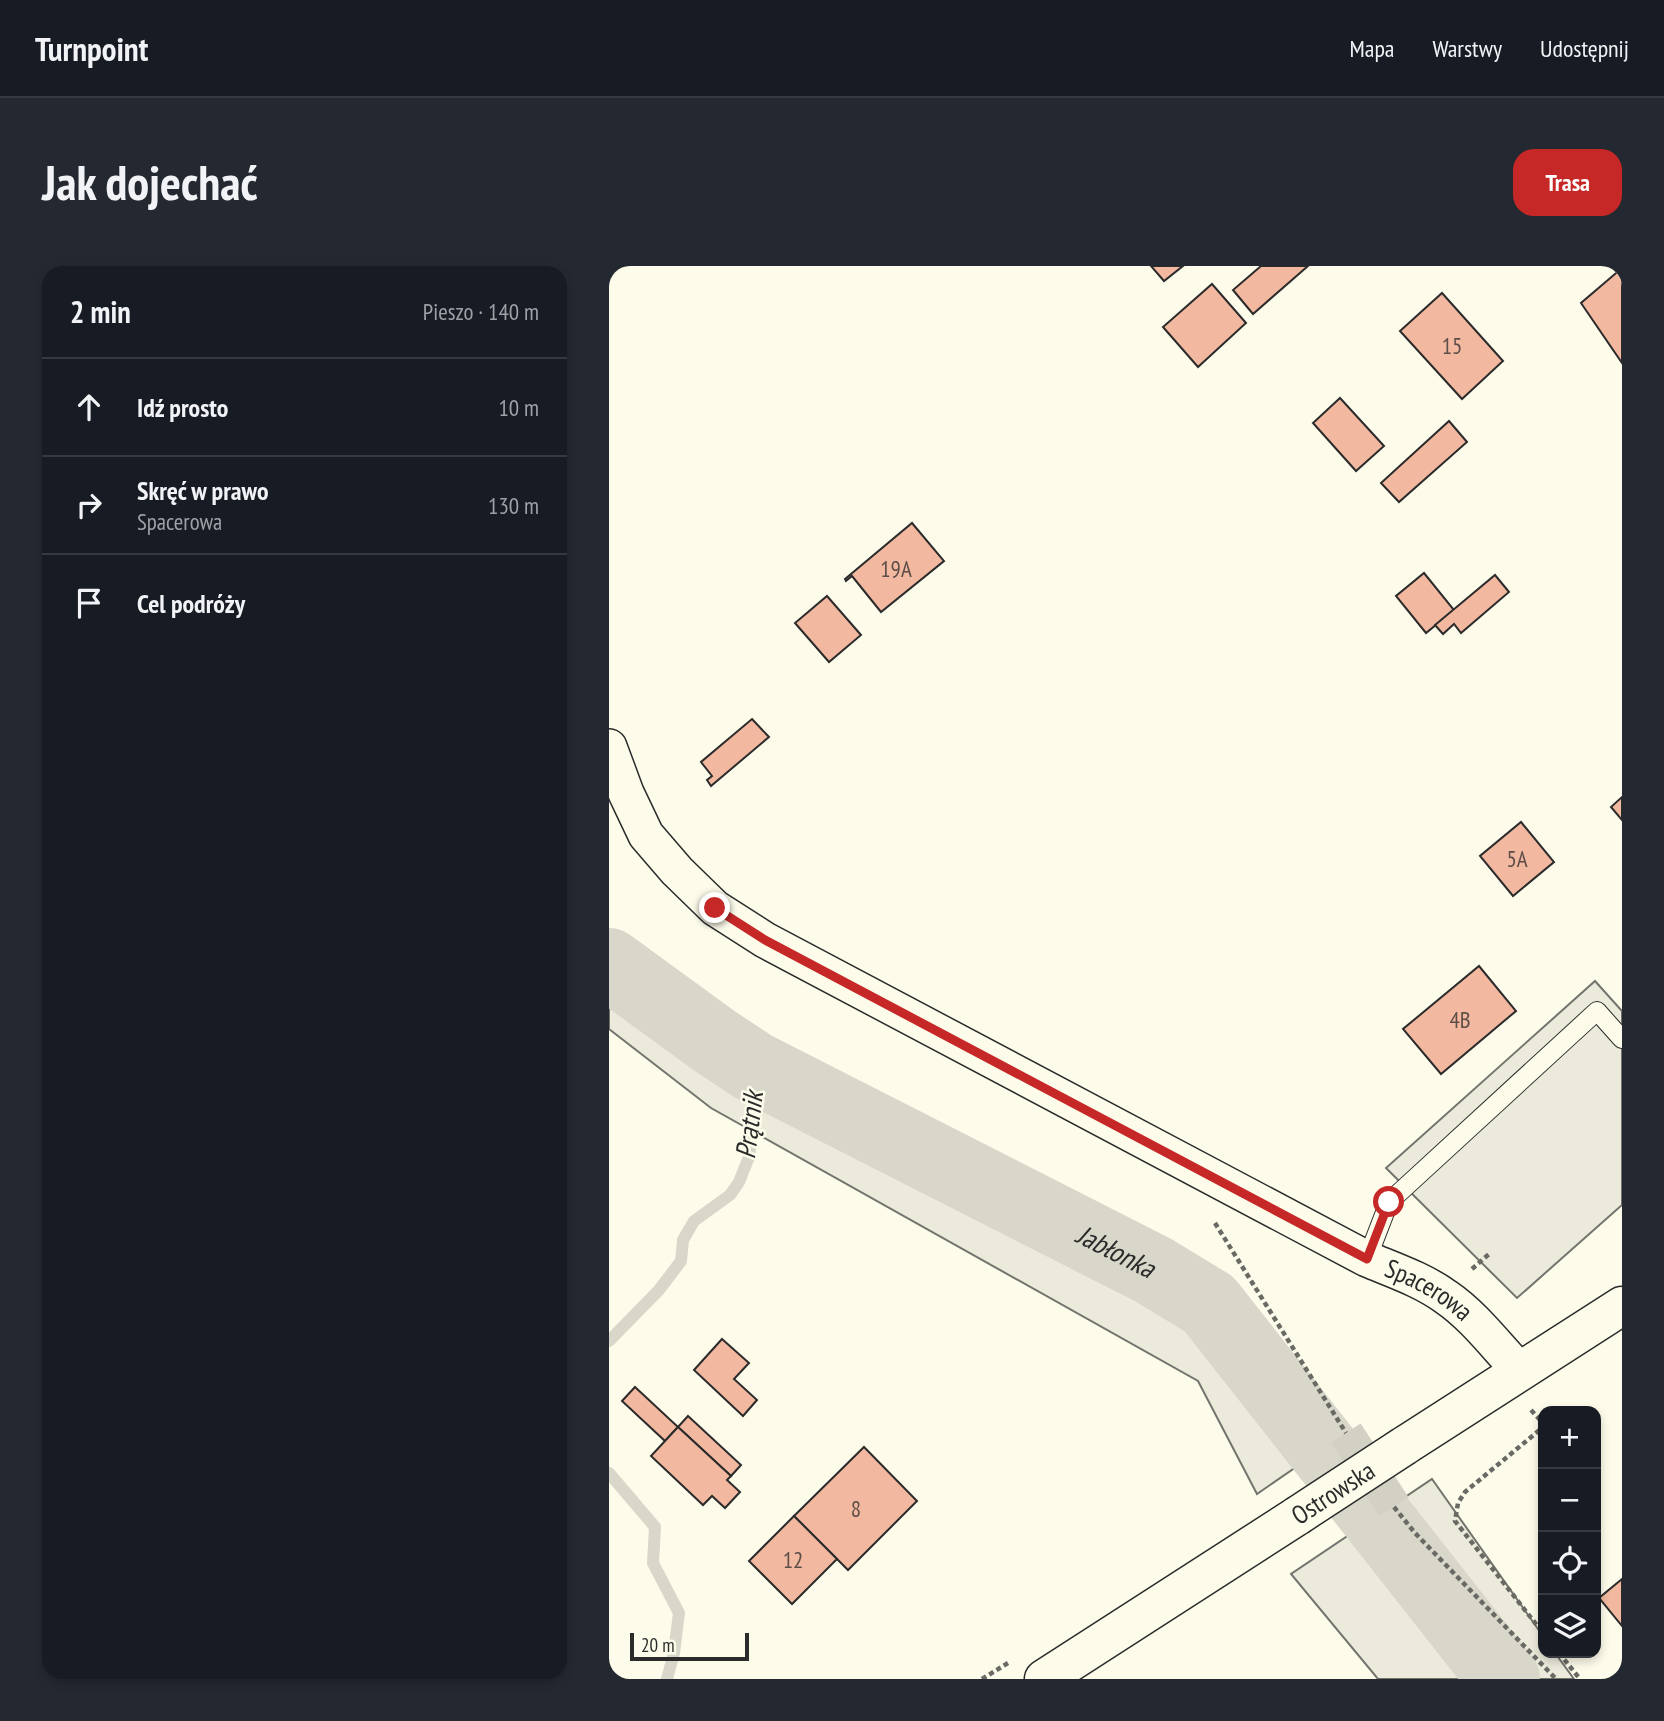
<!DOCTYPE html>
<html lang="pl">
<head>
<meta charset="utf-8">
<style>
  :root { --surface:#171b24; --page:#242831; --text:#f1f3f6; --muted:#9ea1a6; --line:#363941; --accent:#c62828 }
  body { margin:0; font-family:"PT Sans Narrow",sans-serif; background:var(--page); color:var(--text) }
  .controls { position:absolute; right:21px; bottom:21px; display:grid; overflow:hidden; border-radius:14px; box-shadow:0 4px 10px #0003 }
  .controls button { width:63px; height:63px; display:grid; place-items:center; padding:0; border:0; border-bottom:2px solid var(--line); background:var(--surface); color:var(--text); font:35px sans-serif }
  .scale { position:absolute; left:21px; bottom:18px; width:119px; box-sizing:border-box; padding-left:7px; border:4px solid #2b2b2b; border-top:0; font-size:19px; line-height:24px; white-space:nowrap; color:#2b2b2b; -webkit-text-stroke:5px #fdfbea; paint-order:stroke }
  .stop { position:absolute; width:21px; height:21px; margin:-16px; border:5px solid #c62828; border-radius:50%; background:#fff }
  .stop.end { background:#c62828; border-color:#fff; box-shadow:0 2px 7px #0008 }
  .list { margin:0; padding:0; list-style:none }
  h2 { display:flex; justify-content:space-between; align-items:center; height:91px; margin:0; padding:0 28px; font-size:30px }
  h2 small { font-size:23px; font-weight:400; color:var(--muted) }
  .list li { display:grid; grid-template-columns:46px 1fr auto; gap:21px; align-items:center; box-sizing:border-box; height:98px; padding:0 28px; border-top:2px solid var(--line) }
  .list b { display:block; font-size:26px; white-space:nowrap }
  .list p { margin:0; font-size:23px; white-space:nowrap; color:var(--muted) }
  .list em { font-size:23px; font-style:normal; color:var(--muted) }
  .icon { flex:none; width:38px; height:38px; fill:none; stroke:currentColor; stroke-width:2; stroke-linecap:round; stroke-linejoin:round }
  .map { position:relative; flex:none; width:1013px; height:1413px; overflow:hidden; border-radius:21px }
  header { display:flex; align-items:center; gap:42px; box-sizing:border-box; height:98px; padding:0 35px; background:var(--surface); border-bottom:2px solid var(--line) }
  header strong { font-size:33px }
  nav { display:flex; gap:38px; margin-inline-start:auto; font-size:24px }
  .intro { display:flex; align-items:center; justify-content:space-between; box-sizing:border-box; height:168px; padding:0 42px }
  h1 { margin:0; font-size:49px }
  .button { padding:18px 32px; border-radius:21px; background:var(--accent); color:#fff; font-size:24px; font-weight:700 }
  main { display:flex; gap:42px; padding:0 42px }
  aside { flex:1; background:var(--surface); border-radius:21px; box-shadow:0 4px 10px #0003 }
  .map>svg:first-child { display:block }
</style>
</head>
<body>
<header>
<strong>Turnpoint</strong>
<nav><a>Mapa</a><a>Warstwy</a><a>Udostępnij</a></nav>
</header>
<div class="intro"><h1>Jak dojechać</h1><a class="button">Trasa</a></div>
<main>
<aside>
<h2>2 min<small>Pieszo · 140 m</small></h2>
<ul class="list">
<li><svg class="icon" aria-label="ahead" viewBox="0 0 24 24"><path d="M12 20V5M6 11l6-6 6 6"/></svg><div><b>Idź prosto</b></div><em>10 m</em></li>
<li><svg class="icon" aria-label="right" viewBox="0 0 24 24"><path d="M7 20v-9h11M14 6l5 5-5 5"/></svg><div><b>Skręć w prawo</b><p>Spacerowa</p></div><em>130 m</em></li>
<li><svg class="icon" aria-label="arrive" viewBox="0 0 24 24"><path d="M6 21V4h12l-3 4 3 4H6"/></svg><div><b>Cel podróży</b></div></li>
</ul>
</aside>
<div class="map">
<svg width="1013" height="1413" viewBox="0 0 1013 1413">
  <rect width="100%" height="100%" fill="#fdfbea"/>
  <g fill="#ecebdb" stroke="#74746e" stroke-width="2">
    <polygon points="0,716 104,803 594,1065 703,1190 648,1228 589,1115 102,842 0,763"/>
    <polygon points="823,1213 934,1370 934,1387 946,1387 965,1413 769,1413 682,1308"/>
  </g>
  <polygon fill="#eceadb" stroke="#74746e" stroke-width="2" points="986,715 1013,745 1013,939 908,1032 777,902"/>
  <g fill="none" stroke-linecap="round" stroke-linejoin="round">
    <g stroke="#d8d7c9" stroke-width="12">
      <polyline points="0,1075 50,1024 72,995 74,974 85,955 121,929 130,916 140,891 146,846 145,801"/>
      <polyline points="0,1207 46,1261 44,1297 70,1347 65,1387 58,1413"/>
    </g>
    <path stroke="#d8d7c9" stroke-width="72" id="s1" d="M0 698 107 776 145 801 544 1004 600 1038 895 1413"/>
  </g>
  <g fill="#f2b8a0" stroke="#2b2b2b" stroke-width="2">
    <polygon points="542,0 574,0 555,15"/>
    <polygon points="652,0 699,0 644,48 624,24"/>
    <polygon points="1013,2 1013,97 972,37"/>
    <polygon points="603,18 637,57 589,101 554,61"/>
    <polygon points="833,27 894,95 853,133 791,65"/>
    <polygon points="731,132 775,180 747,205 704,157"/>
    <polygon points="840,155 858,176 790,236 772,217"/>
    <polygon points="303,257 335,295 272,346 243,310 237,315 236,313"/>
    <polygon points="815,307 845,344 817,367 787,330"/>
    <polygon points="886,309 900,326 852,367 845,358 834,368 826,359"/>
    <polygon points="218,330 252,369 220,396 186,357"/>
    <polygon points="143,453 160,471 102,520 98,514 103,510 92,496"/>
    <polygon points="1013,531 1013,554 1002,541"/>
    <polygon points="912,556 945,596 904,630 871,590"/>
    <polygon points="870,700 907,745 832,808 794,763"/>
    <polygon points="113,1073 140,1097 125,1113 148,1134 134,1150 85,1104"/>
    <polygon points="26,1121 69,1161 56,1175 13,1135"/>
    <polygon points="79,1150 132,1199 122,1210 69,1161"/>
    <polygon points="69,1161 122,1210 118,1214 131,1226 116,1242 103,1230 94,1239 42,1190"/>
    <polygon points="255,1181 308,1235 239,1304 185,1250"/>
    <polygon points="185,1250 228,1293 183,1338 140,1295"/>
    <polygon points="1013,1313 1013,1360 990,1332"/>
  </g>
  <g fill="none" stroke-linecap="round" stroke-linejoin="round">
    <polyline stroke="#d3d1c4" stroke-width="35" stroke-dasharray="35 18" stroke-linecap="butt" points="737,1167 785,1241"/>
    <g stroke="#2b2b2b" stroke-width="20">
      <polyline id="service" points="758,993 780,936 988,745 1013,773"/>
    </g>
    <g stroke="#2b2b2b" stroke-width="38">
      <g id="minor">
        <path id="s2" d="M0 481 17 527 37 569 68 605 106 642 156 674 758 993C784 1004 814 1014 837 1031 865 1050 887 1080 911 1105"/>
      </g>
    </g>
    <g stroke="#2b2b2b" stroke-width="41">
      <g id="primary">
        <polyline points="795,1180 1013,1040"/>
        <polyline points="435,1413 688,1250"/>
      </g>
    </g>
    <g stroke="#6a6964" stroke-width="4.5" stroke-dasharray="5 3.5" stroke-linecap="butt">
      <polyline points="606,957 737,1167"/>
      <polyline points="863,1003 880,988"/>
      <polyline points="922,1144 933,1156 933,1162 856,1226 849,1237 846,1255 934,1367"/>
      <polyline points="785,1241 806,1267 947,1413"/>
      <polyline points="950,1387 971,1413"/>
      <polyline points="373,1413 399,1397"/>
    </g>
    <use href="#service" stroke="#fdfbea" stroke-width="18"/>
    <use href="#minor" stroke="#fdfbea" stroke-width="35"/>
    <use href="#primary" stroke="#fdfbea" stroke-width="38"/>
    <g stroke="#2b2b2b" stroke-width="41" stroke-linecap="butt">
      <polyline id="primary-bridge" points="688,1250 795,1180"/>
    </g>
    <use href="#primary-bridge" stroke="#fdfbea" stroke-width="38"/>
  </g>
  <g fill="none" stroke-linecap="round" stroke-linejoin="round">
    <polyline stroke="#c62828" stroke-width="9" points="106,642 156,674 758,993 780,936"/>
  </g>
  <g text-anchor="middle" stroke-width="5" stroke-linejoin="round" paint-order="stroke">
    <g font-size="23" fill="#5d4e48">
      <text x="843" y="88">15</text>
      <text x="287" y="311">19A</text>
      <text x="908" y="601">5A</text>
      <text x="851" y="762">4B</text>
      <text x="247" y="1251">8</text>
      <text x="184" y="1302">12</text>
    </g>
    <g font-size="26" fill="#2b2b2b" stroke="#fdfbea">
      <text dy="9" stroke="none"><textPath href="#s2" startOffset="1006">Spacerowa</textPath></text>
      <text transform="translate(724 1227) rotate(-33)" y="9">Ostrowska</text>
    </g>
    <g font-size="28" font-style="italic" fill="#2b2b2b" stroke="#fdfbea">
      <text transform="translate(140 859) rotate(-83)" y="10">Prątnik</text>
      <text dy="10" stroke="none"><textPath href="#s1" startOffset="584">Jabłonka</textPath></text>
    </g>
  </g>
</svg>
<div class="controls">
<button>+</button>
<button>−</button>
<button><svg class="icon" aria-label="locate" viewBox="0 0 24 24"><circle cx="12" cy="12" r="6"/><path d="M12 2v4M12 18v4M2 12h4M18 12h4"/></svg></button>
<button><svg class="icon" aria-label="layers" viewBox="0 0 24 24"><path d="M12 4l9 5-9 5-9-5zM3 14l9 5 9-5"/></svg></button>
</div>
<div class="scale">20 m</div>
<div class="stop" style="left:780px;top:936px"></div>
<div class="stop end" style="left:106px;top:642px"></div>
</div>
</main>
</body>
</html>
